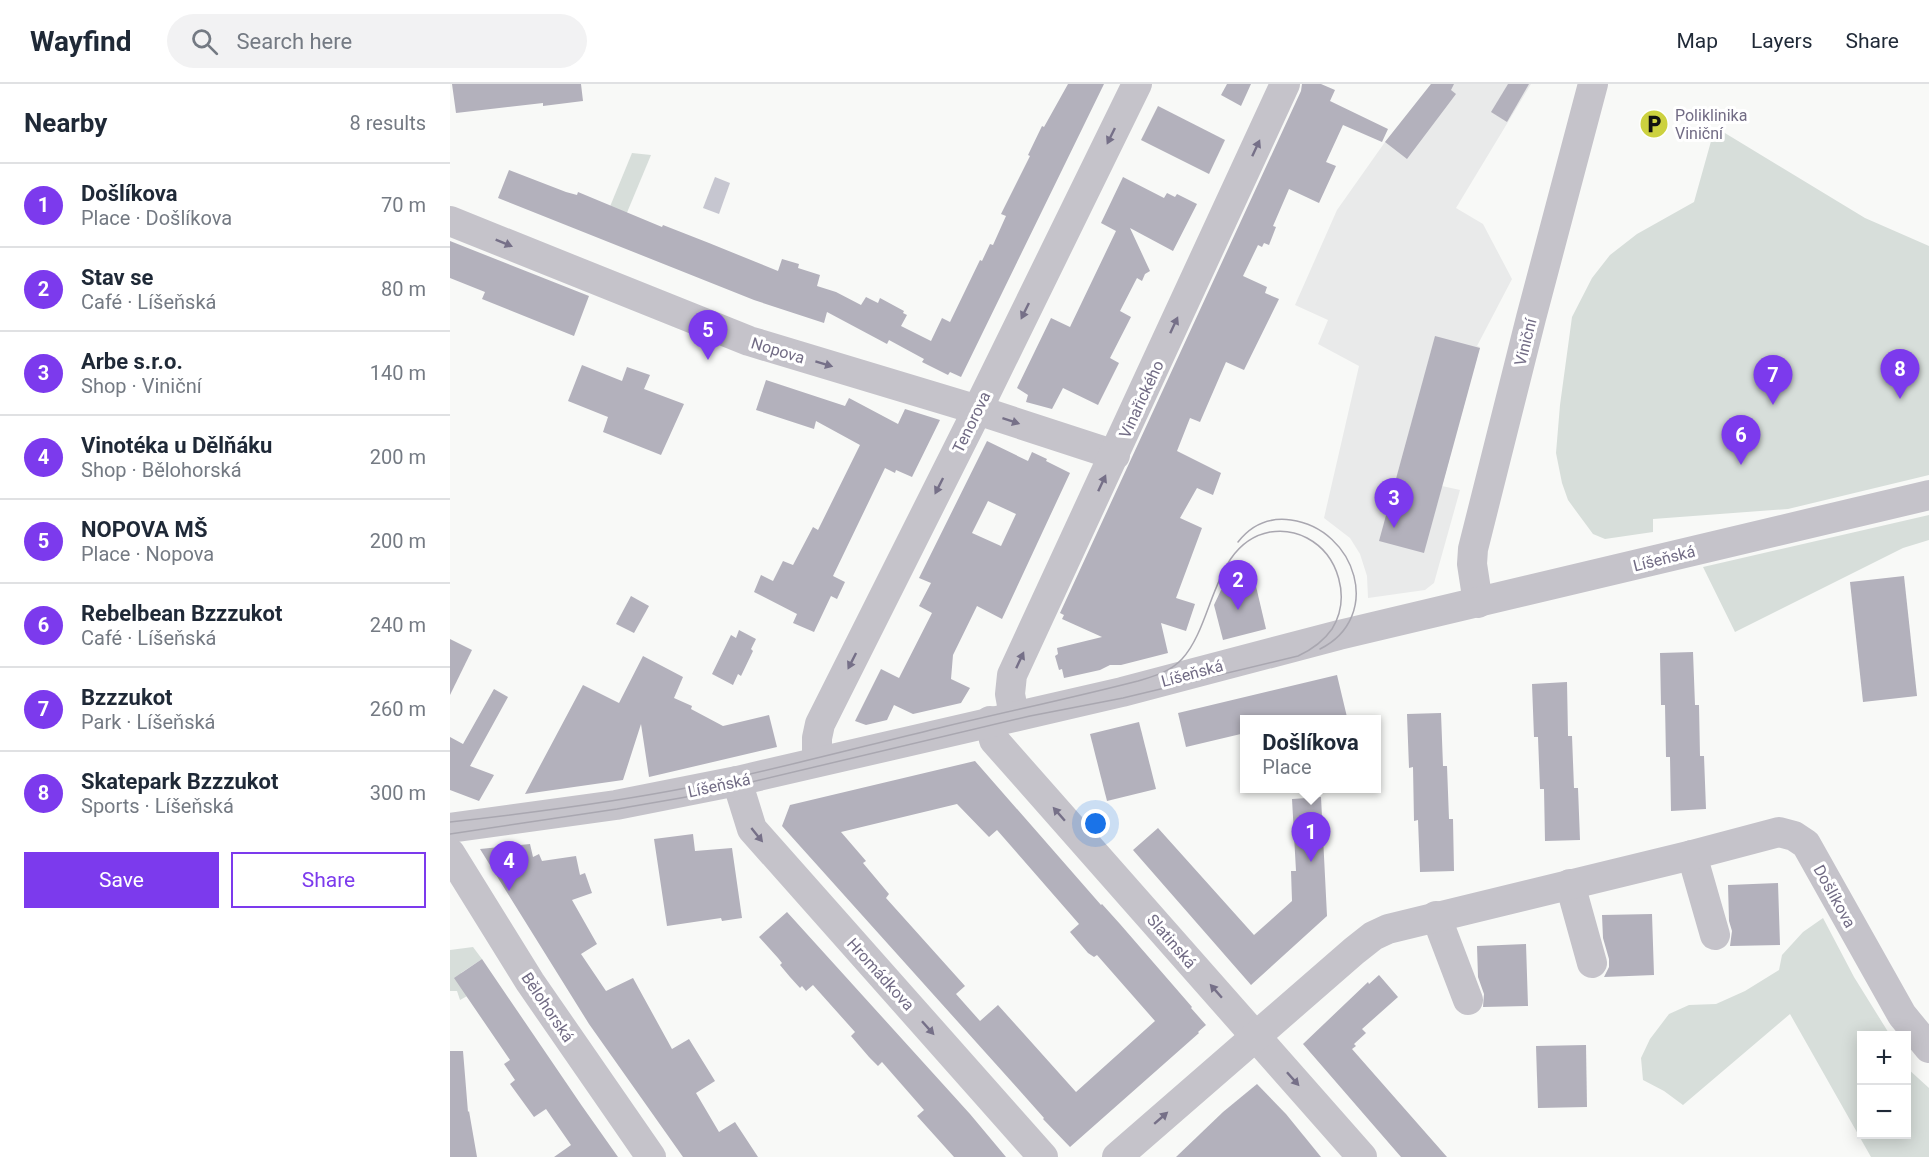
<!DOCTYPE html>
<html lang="en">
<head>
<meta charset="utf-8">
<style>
  :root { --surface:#fff; --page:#f2f2f3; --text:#1f2937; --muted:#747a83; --line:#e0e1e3; --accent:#7c3aed }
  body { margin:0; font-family:Roboto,sans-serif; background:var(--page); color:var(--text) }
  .controls { position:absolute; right:18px; bottom:18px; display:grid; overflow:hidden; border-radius:0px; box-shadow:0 3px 15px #0003 }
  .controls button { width:54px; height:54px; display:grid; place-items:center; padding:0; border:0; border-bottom:2px solid var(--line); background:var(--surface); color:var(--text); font:30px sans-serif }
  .you { position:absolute; left:646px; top:740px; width:21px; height:21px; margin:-15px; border:4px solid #fff; border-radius:50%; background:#1a73e8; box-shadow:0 0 0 9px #1a73e833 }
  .badge { display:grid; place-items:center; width:39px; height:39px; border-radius:50%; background:var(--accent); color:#fff; font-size:20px; font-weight:700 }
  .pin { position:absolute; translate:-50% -50px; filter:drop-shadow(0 2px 3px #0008) }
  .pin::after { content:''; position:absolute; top:32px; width:21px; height:18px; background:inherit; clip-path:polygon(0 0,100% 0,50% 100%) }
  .popup { position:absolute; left:790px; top:631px; width:141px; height:78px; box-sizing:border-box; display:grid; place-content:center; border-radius:0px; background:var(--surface); filter:drop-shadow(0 2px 4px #0005); font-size:20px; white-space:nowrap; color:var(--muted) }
  .popup b { font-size:22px; color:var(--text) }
  .popup::after { content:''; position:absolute; left:50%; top:100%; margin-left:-12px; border:12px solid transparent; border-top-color:var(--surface) }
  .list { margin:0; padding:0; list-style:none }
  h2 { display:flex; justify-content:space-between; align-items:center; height:78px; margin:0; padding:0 24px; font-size:26px }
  h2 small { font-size:20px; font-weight:400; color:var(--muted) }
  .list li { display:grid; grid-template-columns:39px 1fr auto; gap:18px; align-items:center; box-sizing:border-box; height:84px; padding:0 24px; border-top:2px solid var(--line) }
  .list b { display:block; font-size:22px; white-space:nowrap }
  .list p { margin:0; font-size:20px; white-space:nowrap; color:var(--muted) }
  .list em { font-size:20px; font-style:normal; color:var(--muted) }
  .actions { display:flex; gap:12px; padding:18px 24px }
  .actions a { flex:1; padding:14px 0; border:2px solid var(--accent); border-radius:0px; text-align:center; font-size:21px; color:var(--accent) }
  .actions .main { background:var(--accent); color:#fff }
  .icon { flex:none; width:33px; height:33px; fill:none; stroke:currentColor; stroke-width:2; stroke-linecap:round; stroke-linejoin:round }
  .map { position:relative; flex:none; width:1479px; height:1073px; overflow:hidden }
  header { display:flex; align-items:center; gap:36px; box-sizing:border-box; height:84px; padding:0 30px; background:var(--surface); border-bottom:2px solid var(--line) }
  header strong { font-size:28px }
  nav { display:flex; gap:33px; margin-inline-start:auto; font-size:21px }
  .search { width:420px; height:54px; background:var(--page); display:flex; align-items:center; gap:15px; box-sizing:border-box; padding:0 21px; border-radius:33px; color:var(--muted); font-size:22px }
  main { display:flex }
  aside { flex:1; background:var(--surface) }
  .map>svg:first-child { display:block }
</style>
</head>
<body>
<header>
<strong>Wayfind</strong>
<div class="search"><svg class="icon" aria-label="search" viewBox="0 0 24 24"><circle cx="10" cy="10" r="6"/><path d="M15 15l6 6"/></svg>Search here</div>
<nav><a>Map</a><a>Layers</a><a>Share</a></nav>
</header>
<main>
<aside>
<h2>Nearby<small>8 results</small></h2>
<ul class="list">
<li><span class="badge">1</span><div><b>Došlíkova</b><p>Place · Došlíkova</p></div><em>70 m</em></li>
<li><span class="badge">2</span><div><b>Stav se</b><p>Café · Líšeňská</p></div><em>80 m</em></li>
<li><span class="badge">3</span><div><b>Arbe s.r.o.</b><p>Shop · Viniční</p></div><em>140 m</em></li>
<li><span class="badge">4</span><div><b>Vinotéka u Dělňáku</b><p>Shop · Bělohorská</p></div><em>200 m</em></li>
<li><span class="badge">5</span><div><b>NOPOVA MŠ</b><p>Place · Nopova</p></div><em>200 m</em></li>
<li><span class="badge">6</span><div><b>Rebelbean Bzzzukot</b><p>Café · Líšeňská</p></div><em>240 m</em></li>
<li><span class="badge">7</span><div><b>Bzzzukot</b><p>Park · Líšeňská</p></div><em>260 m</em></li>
<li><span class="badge">8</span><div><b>Skatepark Bzzzukot</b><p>Sports · Líšeňská</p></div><em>300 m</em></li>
</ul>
<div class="actions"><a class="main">Save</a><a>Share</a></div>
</aside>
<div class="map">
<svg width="1479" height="1073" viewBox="0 0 1479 1073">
  <rect width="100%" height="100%" fill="#f8f9f7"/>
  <polygon fill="#e9eaea" points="981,0 1081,0 1006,124 1033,140 1062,195 1027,262 1030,263 992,402 1010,406 984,499 975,506 918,514 917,492 910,470 900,454 874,434 909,282 868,260 878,236 845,221 887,126 935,58"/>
  <g fill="#d7deda">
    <polygon points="1265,43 1415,134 1479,162 1479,391 1338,425 1203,435 1203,448 1155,455 1143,450 1126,427 1118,416 1112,399 1106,369 1110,321 1122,233 1142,194 1160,171 1187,150 1244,118"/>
    <polygon points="182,69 201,71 176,131 159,125"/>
    <polygon points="1479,431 1479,456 1453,464 1285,548 1253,483"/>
    <polygon points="1373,834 1404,893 1440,951 1412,952 1412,1050 1456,1050 1457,984 1479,1004 1479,1073 1421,1073 1340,930 1233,1021 1214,1007 1193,996 1191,974 1200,955 1219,930 1239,921 1266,920 1295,907 1329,886 1332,871 1353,848"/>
    <polygon points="23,863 32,875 11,889 19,911 10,916 7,907 0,907 0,866"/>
  </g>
  <polygon fill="#c6c6d0" points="265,93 280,99 269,130 253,124"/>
  <g fill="#b3b1bc" fill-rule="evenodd">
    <polygon points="2,0 131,0 133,17 93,22 93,19 6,29"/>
    <polygon points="618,0 654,0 511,293 500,288 498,291 472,278 474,275 439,256 437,260 377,228 374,239 304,216 48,114 59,86 116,108 127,111 128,108 212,143 213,141 259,159 328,187 332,175 349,180 348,184 370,191 367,202 386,208 411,221 416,213 428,219 430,214 454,227 453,229 457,231 451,242 481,257 492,234 500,238 530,176 532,177 540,160 543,161 556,132 551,130 580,72 578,71 592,42 594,43"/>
    <polygon points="777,0 801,0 791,22 771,11"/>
    <polygon points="852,0 871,0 885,6 880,17 938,45 932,58 893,41 876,78 886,82 869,119 839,105 823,142 826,143 819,161 814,159 812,163 808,161 793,192 817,203 815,209 829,215 794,286 776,278 750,338 740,334 727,367 771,389 763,411 747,404 730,434 752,444 726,514 745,520 736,547 711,539 718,569 671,581 660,581 650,586 614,594 612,585 609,586 605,572 608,570 607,564 652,553 612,535 614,531 610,529 851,7"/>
    <polygon points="981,0 1004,0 1001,6 1006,10 957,75 935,58"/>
    <polygon points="1058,0 1079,0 1057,38 1041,28"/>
    <polygon points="708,22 775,56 759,90 691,56"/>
    <polygon points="673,93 714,114 717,109 725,113 727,110 747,120 723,167 680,144 700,187 695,190 692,197 687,194 670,227 681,233 660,274 669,279 648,321 613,304 602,325 576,318 578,311 567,304 601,234 620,243 666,147 651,139"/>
    <polygon points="0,157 139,212 124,252 32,215 35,208 0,194"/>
    <polygon points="985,252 1030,264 974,469 929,457"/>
    <polygon points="132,281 172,297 177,283 200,291 194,305 234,320 211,371 153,348 158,333 118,317"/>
    <polygon points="316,296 395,322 399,314 448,340 455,325 490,336 462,393 446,386 445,389 435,384 383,492 395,498 387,515 381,512 364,548 343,539 347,530 304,508 311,491 323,497 333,477 343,481 363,443 368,446 410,361 366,337 364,345 306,326"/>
    <path d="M537 357 578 377 582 368 597 375 596 377 620 389 552 535 527 522 503 571 501 595 520 604 511 619 463 630 444 621 437 636 416 641 405 637 431 585 449 594 482 529 469 522 481 499 469 494ZM538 417 566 430 551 462 522 449Z"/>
    <polygon points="1454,492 1467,612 1413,618 1400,498"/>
    <polygon points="805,498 816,545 773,556 764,521 771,506"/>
    <polygon points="181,512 199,522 184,549 166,540"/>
    <polygon points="289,546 306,555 301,565 303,567 291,592 288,590 283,601 262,590 281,551 286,554"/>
    <polygon points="0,555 22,566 0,611"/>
    <polygon points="1243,568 1245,621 1249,621 1250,672 1254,672 1256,725 1221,727 1220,673 1216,673 1215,621 1211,621 1210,569"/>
    <polygon points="193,572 233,593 224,614 242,622 241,625 273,642 319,631 327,663 199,693 191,640 173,696 75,710 133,601 169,619"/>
    <polygon points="887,591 897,633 884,636 795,636 795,649 736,663 728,629"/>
    <polygon points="1117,598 1118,652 1122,652 1124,704 1128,704 1130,756 1095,757 1094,705 1090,705 1088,653 1084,653 1082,600"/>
    <polygon points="44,605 58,613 20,682 44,691 29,717 0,706 0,653 13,660"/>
    <polygon points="991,629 993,682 997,682 999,735 1003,735 1004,787 970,788 968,736 964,737 963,683 959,684 957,630"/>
    <polygon points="689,638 706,705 657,717 640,650"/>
    <path d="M525 677 651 821 652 820 670 840 742 923 741 924 756 941 748 948 749 949 620 1063 593 1035 594 1034 570 1007 332 742 340 721ZM507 720 539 753 547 746 629 840 620 848 638 869 644 873 647 871 705 937 626 1008 548 921 530 937 506 910 515 902 436 814 439 810 413 779 416 777 391 748Z"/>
    <polygon points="871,713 877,832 801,901 683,766 708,744 804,851 842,817 841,787 846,787 842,715"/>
    <polygon points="243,750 245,767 282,764 292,834 272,837 271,834 217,842 204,755"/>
    <polygon points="80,760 83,773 89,770 92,777 126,772 130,791 135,789 142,809 122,816 147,860 131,870 156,907 183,894 222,965 239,955 265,997 246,1009 269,1048 285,1038 308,1073 233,1073 139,940 30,765"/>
    <polygon points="1328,799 1330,861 1280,862 1282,847 1279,837 1278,801"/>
    <polygon points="337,828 520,1030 556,1073 504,1073 467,1032 474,1026 432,978 428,982 419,973 401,952 405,948 363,901 356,907 352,902 350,904 340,893 330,881 332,879 328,874 309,853"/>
    <polygon points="1202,830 1204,891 1154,893 1159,883 1159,875 1153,854 1152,831"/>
    <polygon points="1076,860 1078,922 1033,923 1034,910 1028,893 1027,862"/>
    <polygon points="32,875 132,1022 168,1073 104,1073 121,1061 96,1025 84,1033 60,1000 65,996 54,980 60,976 4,894"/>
    <polygon points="929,891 948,913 912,945 916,949 904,960 906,962 902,965 997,1073 951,1073 853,960 918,898 919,900"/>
    <polygon points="1136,961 1137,1023 1088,1024 1086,962"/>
    <polygon points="0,967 13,967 18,1028 19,1027 27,1073 0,1073"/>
    <polygon points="807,1000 836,1030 871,1073 726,1073 773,1028"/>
  </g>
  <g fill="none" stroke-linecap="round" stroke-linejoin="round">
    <g stroke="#c5c3ca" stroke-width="30">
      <polyline points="0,137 299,257 515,322 665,371"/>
      <polyline points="1028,519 1022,480 1023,465 1081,234 1143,0"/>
      <polyline points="564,632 560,610 562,591 835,0"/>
      <polyline points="540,637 544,656 912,1073"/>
      <polyline points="367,678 367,654 370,640 520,341 687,0"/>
      <polyline points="287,697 302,745 593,1073"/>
      <polyline points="0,744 166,721 287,697 672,608 889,551 1479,411"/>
      <polyline points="0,769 80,898 201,1073"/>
      <polyline points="1242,771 1265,851"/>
      <polyline points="1120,800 1142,879"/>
      <polyline points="986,832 1018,916"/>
      <polyline points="667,1073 904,867 923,852 938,845 1242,771 1329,748 1344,752 1356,760 1452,931 1479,964"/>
    </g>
    <g stroke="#a9a7b0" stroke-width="1.5">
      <path d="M788 458C802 440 819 433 841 436 906 445 934 533 870 565"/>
      <path d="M0 738C80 729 161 719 241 703 324 686 406 664 489 644 555 628 622 614 688 597 704 592 720 588 732 575 765 539 762 459 820 448 833 446 846 448 857 454 889 471 901 514 882 545 873 558 861 566 848 572L673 614 580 632 242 712 167 725 0 750"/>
    </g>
  </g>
  <defs><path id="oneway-solid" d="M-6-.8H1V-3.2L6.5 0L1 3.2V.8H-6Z" transform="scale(1.5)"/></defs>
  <g fill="#767088">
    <use href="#oneway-solid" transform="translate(661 52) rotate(116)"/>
    <use href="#oneway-solid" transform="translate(806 64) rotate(-65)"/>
    <use href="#oneway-solid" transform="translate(54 159) rotate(22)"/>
    <use href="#oneway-solid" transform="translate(575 227) rotate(116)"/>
    <use href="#oneway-solid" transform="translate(724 241) rotate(-65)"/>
    <use href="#oneway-solid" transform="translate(374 280) rotate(17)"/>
    <use href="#oneway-solid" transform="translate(561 337) rotate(18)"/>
    <use href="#oneway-solid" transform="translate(652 399) rotate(-65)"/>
    <use href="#oneway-solid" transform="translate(489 402) rotate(117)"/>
    <use href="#oneway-solid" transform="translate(570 576) rotate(-65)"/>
    <use href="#oneway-solid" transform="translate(402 577) rotate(117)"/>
    <use href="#oneway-solid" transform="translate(609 730) rotate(-131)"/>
    <use href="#oneway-solid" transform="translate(307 751) rotate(51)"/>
    <use href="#oneway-solid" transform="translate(766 907) rotate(-131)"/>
    <use href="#oneway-solid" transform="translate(478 944) rotate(48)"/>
    <use href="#oneway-solid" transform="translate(843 995) rotate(48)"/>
    <use href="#oneway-solid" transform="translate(711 1034) rotate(-41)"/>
  </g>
  <defs>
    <g id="parking-disc" transform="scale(1.5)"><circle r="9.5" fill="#ccd13f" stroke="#fff"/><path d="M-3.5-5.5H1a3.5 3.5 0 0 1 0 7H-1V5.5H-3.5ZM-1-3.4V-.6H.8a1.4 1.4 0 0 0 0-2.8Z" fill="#111"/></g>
  </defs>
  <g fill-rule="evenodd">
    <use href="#parking-disc" x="1204" y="40"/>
  </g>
  <g text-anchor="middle" stroke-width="6" stroke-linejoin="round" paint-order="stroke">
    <g font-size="16" fill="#726c85" stroke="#fff" text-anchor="start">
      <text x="1225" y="37">Poliklinika<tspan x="1225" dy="18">Viniční</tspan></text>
    </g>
    <g font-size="16" fill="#726c85" stroke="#fff">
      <text transform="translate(1075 258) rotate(-76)" y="6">Viniční</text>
      <text transform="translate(328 266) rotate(17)" y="6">Nopova</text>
      <text transform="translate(691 315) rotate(-65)" y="6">Vinařického</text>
      <text transform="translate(521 338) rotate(-64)" y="6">Tenorova</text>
      <text transform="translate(1214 474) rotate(-14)" y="6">Líšeňská</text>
      <text transform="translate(742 589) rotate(-15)" y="6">Líšeňská</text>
      <text transform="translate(269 701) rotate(-12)" y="6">Líšeňská</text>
      <text transform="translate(1385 812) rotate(61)" y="6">Došlíkova</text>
      <text transform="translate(722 857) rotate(49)" y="6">Slatinská</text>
      <text transform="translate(431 890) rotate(48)" y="6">Hromádkova</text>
      <text transform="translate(98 923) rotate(56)" y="6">Bělohorská</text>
    </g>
  </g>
</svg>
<div class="controls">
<button>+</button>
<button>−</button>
</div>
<div class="you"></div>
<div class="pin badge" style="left:861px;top:778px">1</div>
<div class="popup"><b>Došlíkova</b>Place</div>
<div class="pin badge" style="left:788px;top:526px">2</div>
<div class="pin badge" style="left:944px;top:444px">3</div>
<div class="pin badge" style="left:59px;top:807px">4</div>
<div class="pin badge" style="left:258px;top:276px">5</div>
<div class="pin badge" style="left:1291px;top:381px">6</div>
<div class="pin badge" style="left:1323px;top:321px">7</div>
<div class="pin badge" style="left:1450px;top:315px">8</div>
</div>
</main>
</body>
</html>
